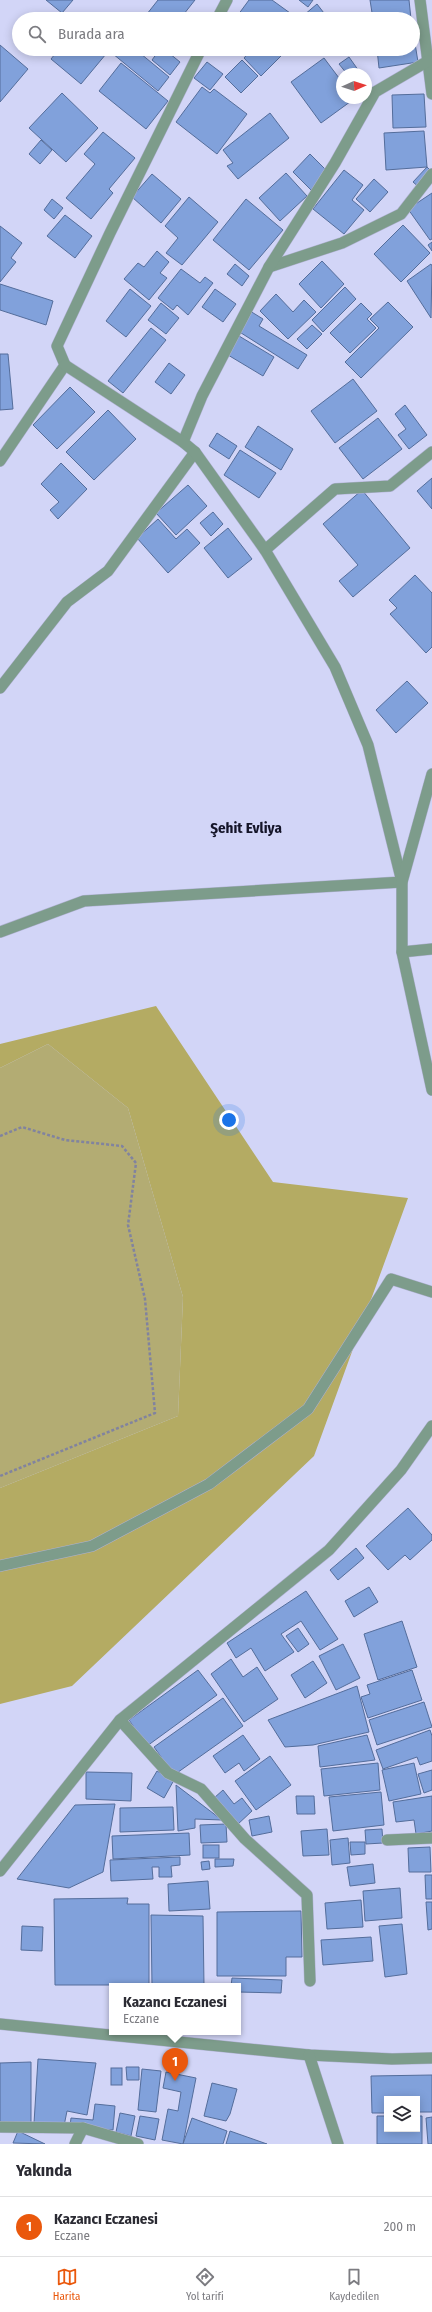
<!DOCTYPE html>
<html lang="tr">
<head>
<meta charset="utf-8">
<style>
  :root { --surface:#fff; --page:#f2f2f3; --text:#2b2b33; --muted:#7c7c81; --line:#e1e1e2; --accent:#ea580c }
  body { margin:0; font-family:"Fira Sans Condensed",sans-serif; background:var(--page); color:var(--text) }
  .controls { position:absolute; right:12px; bottom:12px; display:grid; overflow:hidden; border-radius:0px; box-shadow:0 2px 10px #0003 }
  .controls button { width:36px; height:36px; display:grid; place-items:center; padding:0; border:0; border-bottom:1px solid var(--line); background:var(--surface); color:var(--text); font:20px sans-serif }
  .compass { position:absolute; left:336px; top:68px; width:36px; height:36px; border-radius:50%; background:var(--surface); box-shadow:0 2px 10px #0003; rotate:87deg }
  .you { position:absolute; left:229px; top:1120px; width:14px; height:14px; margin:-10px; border:3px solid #fff; border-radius:50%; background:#1a73e8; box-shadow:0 0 0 6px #1a73e833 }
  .badge { display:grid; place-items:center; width:26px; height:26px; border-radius:50%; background:var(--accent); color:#fff; font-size:13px; font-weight:700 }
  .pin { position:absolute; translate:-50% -33px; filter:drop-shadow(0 1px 2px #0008) }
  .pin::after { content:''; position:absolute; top:21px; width:14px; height:12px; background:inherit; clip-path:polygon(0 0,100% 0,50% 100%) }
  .popup { position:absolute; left:109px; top:1983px; width:132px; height:52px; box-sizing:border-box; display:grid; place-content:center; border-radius:0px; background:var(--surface); filter:drop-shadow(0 1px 3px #0005); font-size:13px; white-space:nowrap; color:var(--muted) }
  .popup b { font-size:15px; color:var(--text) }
  .popup::after { content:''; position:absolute; left:50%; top:100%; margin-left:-8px; border:8px solid transparent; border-top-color:var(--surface) }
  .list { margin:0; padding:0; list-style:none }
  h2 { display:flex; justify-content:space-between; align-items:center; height:52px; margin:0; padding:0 16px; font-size:17px }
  h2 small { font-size:13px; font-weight:400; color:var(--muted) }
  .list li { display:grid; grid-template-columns:26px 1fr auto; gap:12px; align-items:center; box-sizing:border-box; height:60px; padding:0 16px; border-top:1px solid var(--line) }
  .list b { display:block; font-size:15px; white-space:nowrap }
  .list p { margin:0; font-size:13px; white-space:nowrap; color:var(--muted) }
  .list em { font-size:13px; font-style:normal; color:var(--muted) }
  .icon { flex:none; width:22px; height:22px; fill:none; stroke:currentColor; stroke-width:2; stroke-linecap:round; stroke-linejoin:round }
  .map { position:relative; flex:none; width:432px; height:2144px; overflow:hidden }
  .search { position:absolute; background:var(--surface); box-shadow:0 2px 10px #0003; left:12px; right:12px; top:12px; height:44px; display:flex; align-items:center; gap:10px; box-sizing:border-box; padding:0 14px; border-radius:22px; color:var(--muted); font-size:15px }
  .sheet { height:112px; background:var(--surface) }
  nav { display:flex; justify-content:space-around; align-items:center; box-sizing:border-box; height:56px; border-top:1px solid var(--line); background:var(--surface); font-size:11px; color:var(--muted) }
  nav a { display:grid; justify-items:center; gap:2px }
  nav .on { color:var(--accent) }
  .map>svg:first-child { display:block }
</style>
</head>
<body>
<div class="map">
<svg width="432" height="2144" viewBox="0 0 432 2144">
  <rect width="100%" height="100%" fill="#d2d5f7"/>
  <polygon fill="#b3ac73" points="48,1044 128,1108 183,1297 178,1416 0,1488 0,1068"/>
  <polygon fill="#b4ab63" points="156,1006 273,1182 408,1198 314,1456 72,1686 0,1704 0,1488 178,1416 183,1297 128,1108 48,1044 0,1068 0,1044"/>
  <g fill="#81a1db" stroke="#546d9b">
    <polygon points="46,0 73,0 62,13"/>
    <polygon points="158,0 195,0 180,19 143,19"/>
    <polygon points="249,0 272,0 290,13 286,19 235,19"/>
    <polygon points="299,0 313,0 308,7"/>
    <polygon points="370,0 409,0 411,19 373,19"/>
    <polygon points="317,4 327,17 307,19 304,15"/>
    <polygon points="413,31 418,62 379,68 377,49 413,49"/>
    <polygon points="0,45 28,69 0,102"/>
    <polygon points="59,49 100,49 106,54 81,84 51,59"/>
    <polygon points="107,49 135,49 169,77 158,91"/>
    <polygon points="160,49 164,49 180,62 170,75 152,60"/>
    <polygon points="252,49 286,49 287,50 261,76 244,58"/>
    <polygon points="349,57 361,74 347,74 339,64"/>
    <polygon points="324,58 342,82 342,98 354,99 321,123 291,82"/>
    <polygon points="242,60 258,76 241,93 225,77"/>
    <polygon points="207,62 223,74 210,90 194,78"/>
    <polygon points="121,63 168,101 146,129 99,91"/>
    <polygon points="202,87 210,93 214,89 247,114 217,154 176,122"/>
    <polygon points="62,93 98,128 66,162 29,128"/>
    <polygon points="424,94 426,127 393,128 392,95"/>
    <polygon points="270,113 289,138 238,179 227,166 233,163 223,150"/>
    <polygon points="424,131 427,167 386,170 384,133"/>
    <polygon points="103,132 135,158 109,189 113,193 91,219 66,198 95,164 84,154"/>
    <polygon points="41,140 52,150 40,164 29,154"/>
    <polygon points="310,154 328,172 311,190 293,172"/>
    <polygon points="427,167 432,172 420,188 413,182"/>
    <polygon points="344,170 363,185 352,200 364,210 344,234 313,209"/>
    <polygon points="286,173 307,196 280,221 259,198"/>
    <polygon points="152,174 181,199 161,223 132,197"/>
    <polygon points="374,179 388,192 370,212 356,199"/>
    <polygon points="432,193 432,239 430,240 408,209"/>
    <polygon points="189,197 218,222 182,265 166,253 178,238 165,226"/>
    <polygon points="52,199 63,208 54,219 44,210"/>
    <polygon points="246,199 283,230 249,270 213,240"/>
    <polygon points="65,215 92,236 75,258 47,236"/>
    <polygon points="403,225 430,253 401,282 374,254"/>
    <polygon points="0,226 22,243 11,258 16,262 0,282"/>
    <polygon points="432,242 432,251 428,245"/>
    <polygon points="157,251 169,262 160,273 167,278 149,300 124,279 138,263 144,267"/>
    <polygon points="322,261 344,284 321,308 299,284"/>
    <polygon points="235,264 249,276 242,286 227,274"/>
    <polygon points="431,264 432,266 431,318 407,281"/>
    <polygon points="181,269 200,283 205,277 213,283 188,315 177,305 173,310 158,298"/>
    <polygon points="0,284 53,301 46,325 0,310"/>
    <polygon points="345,287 356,299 323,332 312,320"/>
    <polygon points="130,289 151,306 126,337 106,321"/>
    <polygon points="215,289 236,304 223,322 202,307"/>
    <polygon points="276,294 293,312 304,300 316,312 288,339 260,311"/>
    <polygon points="388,302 413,327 361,378 345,362 379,328 370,319"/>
    <polygon points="161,303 179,318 166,334 148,320"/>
    <polygon points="361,303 372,314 367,319 376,328 350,353 330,333"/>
    <polygon points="250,311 263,319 259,326 307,355 298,369 238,331"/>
    <polygon points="312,325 322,334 307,349 297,339"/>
    <polygon points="151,328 166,340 123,393 108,381"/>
    <polygon points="239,336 274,357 263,376 228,355"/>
    <polygon points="0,354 8,354 13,409 0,410"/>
    <polygon points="169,363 185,375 171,394 155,382"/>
    <polygon points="353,379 377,411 335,443 311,411"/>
    <polygon points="70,387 95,412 57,449 33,425"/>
    <polygon points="405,405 427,435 409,449 398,435 406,429 395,414"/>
    <polygon points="108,410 136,439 94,480 66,452"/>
    <polygon points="378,418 402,449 363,479 339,448"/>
    <polygon points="258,426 293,449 281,470 245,447"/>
    <polygon points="217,433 237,446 229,459 209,446"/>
    <polygon points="240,450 276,473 259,498 224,475"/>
    <polygon points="61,463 87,489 58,519 50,510 59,502 41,484"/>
    <polygon points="432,478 432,509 417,491"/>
    <polygon points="188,485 207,506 176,535 156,513"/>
    <polygon points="362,490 410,548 353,597 339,581 358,565 323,524"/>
    <polygon points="213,512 223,524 211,536 200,523"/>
    <polygon points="158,519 176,539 187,529 200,543 168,573 137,538"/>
    <polygon points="228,528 252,559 228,578 204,548"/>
    <polygon points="415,575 432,593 432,647 426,653 390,614 397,608 389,600"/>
    <polygon points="407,681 428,703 396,733 376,710"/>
    <polygon points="408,1508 432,1535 432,1540 410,1560 405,1555 388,1570 366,1546"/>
    <polygon points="356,1548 364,1558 338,1580 330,1570"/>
    <polygon points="369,1587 378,1602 354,1617 345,1601"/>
    <polygon points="306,1591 338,1639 320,1650 301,1621 281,1634 294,1652 265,1671 251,1648 236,1658 227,1643"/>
    <polygon points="402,1621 417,1667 378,1680 364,1634"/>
    <polygon points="298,1628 309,1644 298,1652 286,1636"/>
    <polygon points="343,1644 360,1678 336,1690 319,1656"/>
    <polygon points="231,1659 243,1677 257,1667 278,1699 244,1722 211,1674"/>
    <polygon points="313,1661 327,1683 305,1698 291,1675"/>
    <polygon points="198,1670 217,1695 147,1746 129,1720"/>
    <polygon points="412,1670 422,1700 368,1718 361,1697 370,1694 367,1685"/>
    <polygon points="357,1686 369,1732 313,1745 285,1747 268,1720"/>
    <polygon points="223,1698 243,1726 174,1775 154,1747"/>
    <polygon points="424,1702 432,1727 377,1745 369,1720"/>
    <polygon points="430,1730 432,1736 432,1761 420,1765 417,1757 383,1769 376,1750"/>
    <polygon points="243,1735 260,1759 244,1771 239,1763 225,1773 213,1756"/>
    <polygon points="367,1735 375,1760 320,1767 318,1746"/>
    <polygon points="270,1756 291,1785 256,1810 235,1781"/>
    <polygon points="378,1763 380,1790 324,1796 321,1769"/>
    <polygon points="414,1763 421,1794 389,1801 382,1770"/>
    <polygon points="432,1770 432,1790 424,1793 418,1774"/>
    <polygon points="157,1771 174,1780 164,1798 147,1788"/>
    <polygon points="86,1772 132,1773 131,1801 86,1799"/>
    <polygon points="176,1785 222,1820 195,1819 195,1828 178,1831"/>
    <polygon points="223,1790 234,1804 242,1798 252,1811 237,1825 214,1798"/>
    <polygon points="381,1792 384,1825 333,1831 329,1797"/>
    <polygon points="296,1796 314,1796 315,1814 297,1814"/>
    <polygon points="432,1796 432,1831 416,1834 414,1820 396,1822 393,1802"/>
    <polygon points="115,1804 103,1872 69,1888 17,1879 75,1805"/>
    <polygon points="173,1807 174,1830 120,1832 120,1808"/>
    <polygon points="269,1816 272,1832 252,1836 249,1820"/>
    <polygon points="226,1824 227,1842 201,1843 200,1825"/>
    <polygon points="327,1829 329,1855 303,1856 301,1831"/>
    <polygon points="382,1829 383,1843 366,1844 365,1830"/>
    <polygon points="189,1833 190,1855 113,1859 112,1836"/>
    <polygon points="348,1838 350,1863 332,1865 330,1840"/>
    <polygon points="350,1842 365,1842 365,1854 351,1855"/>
    <rect x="203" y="1845" width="16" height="13"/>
    <polygon points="430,1847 431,1872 409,1872 408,1848"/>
    <polygon points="180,1857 180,1865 171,1866 172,1877 159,1877 159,1867 152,1867 153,1879 111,1881 110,1860"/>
    <polygon points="215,1859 234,1859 233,1866 215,1867"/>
    <polygon points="209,1861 210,1869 202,1870 201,1862"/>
    <polygon points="373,1864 375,1883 350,1886 347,1867"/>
    <polygon points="425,1875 432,1875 432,1899 426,1899"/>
    <polygon points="208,1881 210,1909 169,1911 168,1884"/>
    <polygon points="400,1888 402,1918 365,1921 363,1891"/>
    <polygon points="128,1898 127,1904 149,1904 149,1985 55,1985 54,1899"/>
    <polygon points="361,1900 363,1927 327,1929 325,1903"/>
    <polygon points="426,1902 432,1902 432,1929 428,1930"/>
    <polygon points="301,1911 302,1957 286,1957 286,1976 217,1976 217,1912"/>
    <polygon points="151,1915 203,1916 204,1986 152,1986"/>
    <polygon points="402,1924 407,1974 385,1977 379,1926"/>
    <polygon points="22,1926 43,1927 42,1951 21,1950"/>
    <polygon points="371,1937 373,1961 323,1965 321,1940"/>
    <polygon points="232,1978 282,1980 281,1993 238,1992 238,1986 231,1986"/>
    <polygon points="38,2059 96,2063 87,2115 67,2111 64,2126 34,2123"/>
    <polygon points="31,2062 31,2124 0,2124 0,2063"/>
    <polygon points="126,2067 139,2067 139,2080 127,2080"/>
    <rect x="111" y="2068" width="11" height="17"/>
    <polygon points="142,2069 161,2071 156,2112 138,2110"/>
    <polygon points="166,2072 196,2078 183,2144 162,2140 168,2109 178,2111 181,2092 163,2088"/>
    <polygon points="432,2075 432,2112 417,2112 417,2099 387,2099 387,2113 372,2113 371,2076"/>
    <polygon points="212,2083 237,2089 230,2114 226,2121 204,2116"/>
    <polygon points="95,2104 115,2106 113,2130 70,2126 71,2118 93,2120"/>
    <polygon points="120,2113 135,2116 131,2136 116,2132"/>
    <polygon points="140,2116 159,2119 155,2140 136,2136"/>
    <polygon points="377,2116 387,2116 387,2129 417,2129 417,2116 422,2116 422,2144 377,2144"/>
    <polygon points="432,2117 432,2144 428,2144 426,2118"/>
    <polygon points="192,2118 227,2131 223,2144 183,2144"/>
    <polygon points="18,2131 45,2144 13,2143"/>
    <polygon points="230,2131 267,2144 226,2144"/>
  </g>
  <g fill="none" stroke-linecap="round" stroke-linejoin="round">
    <g stroke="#b0b2d2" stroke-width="12">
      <g id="service">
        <polyline points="269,267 342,243 401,214 432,174"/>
        <polyline points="265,550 335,489 390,486 432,452"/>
        <polyline points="0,1566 92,1546 209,1484 308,1409 391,1279 432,1292"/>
        <polyline points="120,1720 168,1773 201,1789 245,1839 307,1895 310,1981"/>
      </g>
    </g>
    <g stroke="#b0b2d2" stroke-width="12">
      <g id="minor">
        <polyline points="420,0 432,94"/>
        <polyline points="217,19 227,0"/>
        <polyline points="183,442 202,396 269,267 335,163 375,92 428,61"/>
        <polyline points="0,461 65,365 57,346 110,233 201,49"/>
        <polyline points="0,688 67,602 108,571 195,452"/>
        <polyline points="0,932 84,901 402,882 368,745 335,667 265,550 195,452 183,442 65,365"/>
        <polyline points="402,952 432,949"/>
        <polyline points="387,1840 432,1838"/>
        <polyline points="0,2024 309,2055 392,2059 432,2058"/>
        <polyline points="309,2055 338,2144"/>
        <polyline points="0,2127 83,2128 138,2144"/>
        <polyline points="75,2144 83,2128"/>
      </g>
    </g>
    <g stroke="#b0b2d2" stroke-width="12">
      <g id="tertiary">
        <polyline points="432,774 402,882 402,952 432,1090"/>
        <polyline points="0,1871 120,1720 329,1550 401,1470 432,1426"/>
      </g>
    </g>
    <polyline stroke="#81839f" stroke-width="2.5" stroke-dasharray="3 2" stroke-linecap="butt" points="0,1136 22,1127 65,1140 122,1146 136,1163 128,1225 145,1299 155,1413 0,1476"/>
    <use href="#service" stroke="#7d9c8b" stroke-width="11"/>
    <use href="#minor" stroke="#7d9c8b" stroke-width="11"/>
    <use href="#tertiary" stroke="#7d9c8b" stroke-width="11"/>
  </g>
  <g text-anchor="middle" stroke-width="3" stroke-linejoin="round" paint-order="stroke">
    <g font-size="15" font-weight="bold" fill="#141428" stroke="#d2d5f7">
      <text x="246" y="833">Şehit Evliya</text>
    </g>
  </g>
</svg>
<div class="controls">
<button><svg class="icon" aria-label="layers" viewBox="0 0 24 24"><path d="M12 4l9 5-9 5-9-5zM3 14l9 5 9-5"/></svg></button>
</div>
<svg class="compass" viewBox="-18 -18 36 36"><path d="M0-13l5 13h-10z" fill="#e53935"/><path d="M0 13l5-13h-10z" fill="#7c7c81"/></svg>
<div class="you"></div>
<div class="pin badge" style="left:175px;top:2081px">1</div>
<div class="popup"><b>Kazancı Eczanesi</b>Eczane</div>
<div class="search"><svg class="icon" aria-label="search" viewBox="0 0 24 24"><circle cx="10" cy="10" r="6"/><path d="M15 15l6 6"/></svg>Burada ara</div>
</div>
<section class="sheet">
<h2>Yakında<small></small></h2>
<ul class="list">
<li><span class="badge">1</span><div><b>Kazancı Eczanesi</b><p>Eczane</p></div><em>200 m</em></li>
</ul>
</section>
<nav>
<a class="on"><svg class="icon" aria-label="map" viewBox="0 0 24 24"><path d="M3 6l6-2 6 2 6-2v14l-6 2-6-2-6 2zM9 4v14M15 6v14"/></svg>Harita</a>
<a><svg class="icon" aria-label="directions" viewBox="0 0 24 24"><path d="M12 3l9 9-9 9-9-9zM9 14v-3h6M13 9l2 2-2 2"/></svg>Yol tarifi</a>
<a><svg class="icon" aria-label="saved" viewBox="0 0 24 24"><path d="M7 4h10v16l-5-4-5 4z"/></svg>Kaydedilen</a>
</nav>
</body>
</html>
